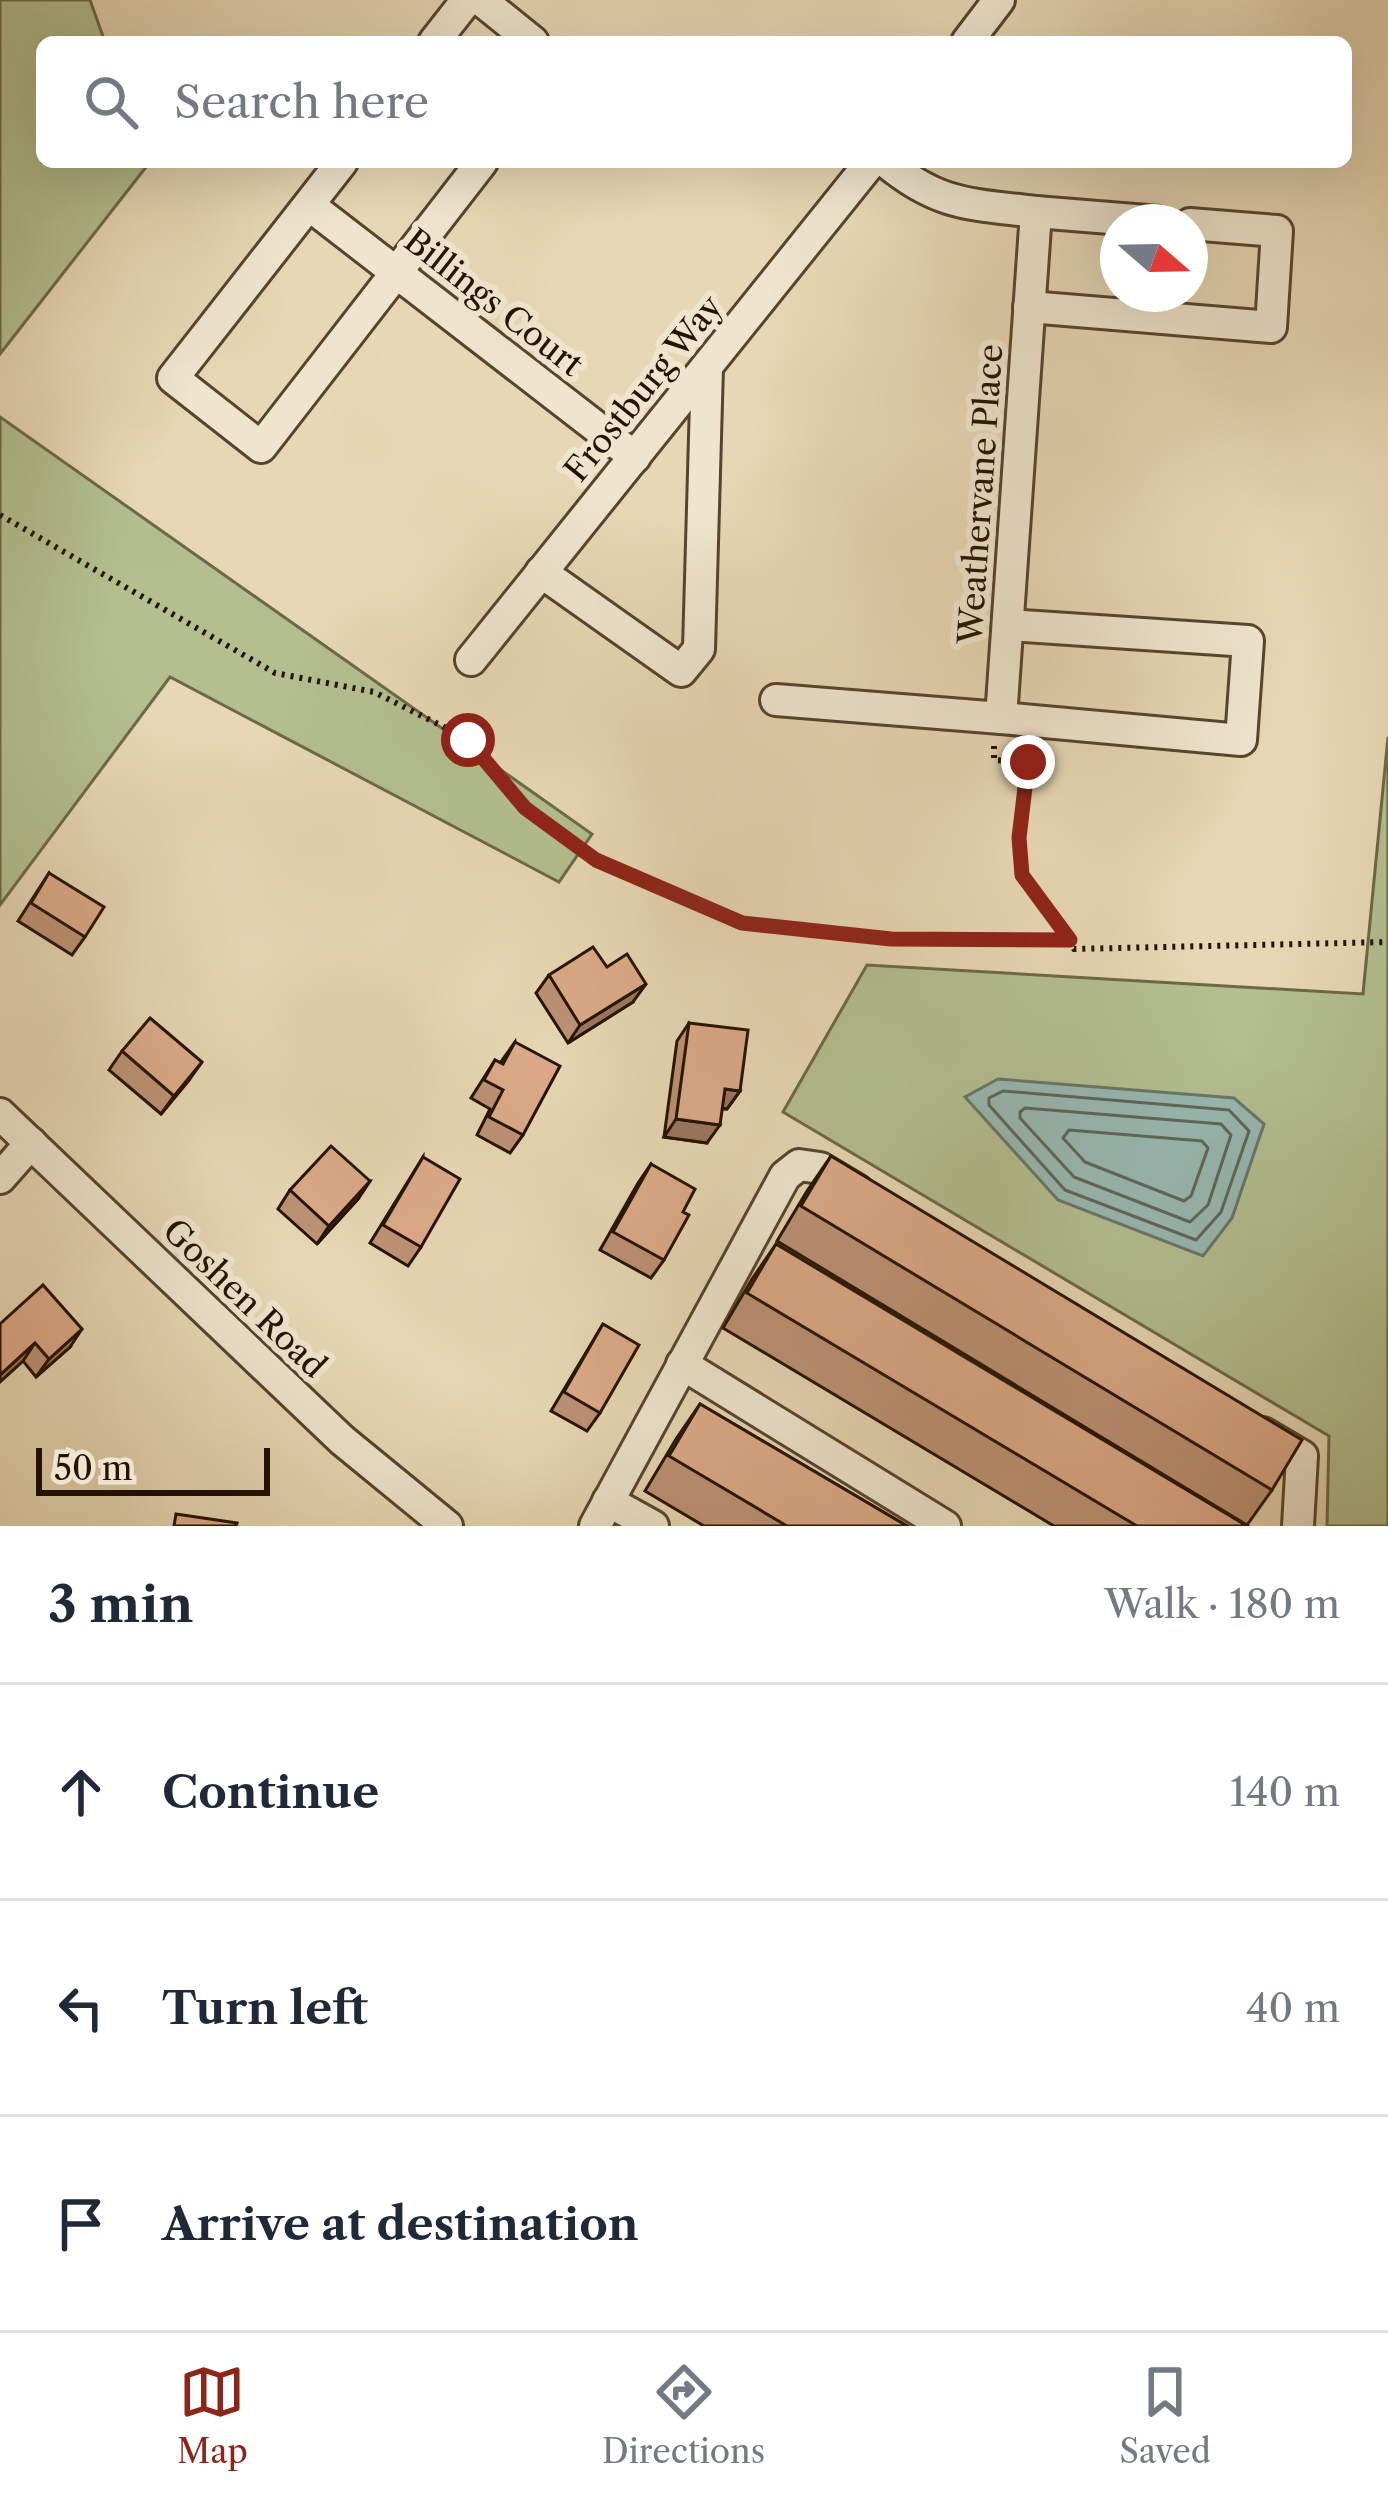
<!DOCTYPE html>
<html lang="en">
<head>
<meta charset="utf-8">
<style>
  :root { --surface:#fff; --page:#f2f2f3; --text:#1f2937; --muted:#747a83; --line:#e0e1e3; --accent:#8f2418 }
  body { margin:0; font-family:"Libre Caslon Text",serif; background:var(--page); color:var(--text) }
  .compass { position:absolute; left:1100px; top:204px; width:108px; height:108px; border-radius:50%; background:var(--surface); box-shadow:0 12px 48px #0002; rotate:110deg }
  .scale { position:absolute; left:36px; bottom:30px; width:234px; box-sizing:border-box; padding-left:12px; border:6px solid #251300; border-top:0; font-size:33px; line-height:42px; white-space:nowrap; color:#251300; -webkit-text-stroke:9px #efe5ce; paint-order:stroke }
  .stop { position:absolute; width:36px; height:36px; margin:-27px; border:9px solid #8f2418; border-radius:50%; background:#fff }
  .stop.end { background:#8f2418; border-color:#fff; box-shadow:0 3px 12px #0008 }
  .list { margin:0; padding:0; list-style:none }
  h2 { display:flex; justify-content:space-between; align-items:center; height:156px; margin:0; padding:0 48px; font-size:51px }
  h2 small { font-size:39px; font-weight:400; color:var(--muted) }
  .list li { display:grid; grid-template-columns:78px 1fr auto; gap:36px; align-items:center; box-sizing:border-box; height:216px; padding:0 48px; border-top:3px solid var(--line) }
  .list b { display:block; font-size:45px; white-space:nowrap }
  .list em { font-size:39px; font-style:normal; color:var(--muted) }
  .icon { flex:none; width:66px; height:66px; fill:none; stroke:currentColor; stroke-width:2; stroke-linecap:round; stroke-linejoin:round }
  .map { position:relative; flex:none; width:1388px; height:1526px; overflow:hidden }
  .search { position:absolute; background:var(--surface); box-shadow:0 12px 48px #0002; left:36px; right:36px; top:36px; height:132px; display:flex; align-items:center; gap:30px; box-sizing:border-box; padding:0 42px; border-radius:18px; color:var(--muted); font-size:45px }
  .sheet { height:804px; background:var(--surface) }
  nav { display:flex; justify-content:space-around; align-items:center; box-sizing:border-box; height:168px; border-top:3px solid var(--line); background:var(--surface); font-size:33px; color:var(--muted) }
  nav a { display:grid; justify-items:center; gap:6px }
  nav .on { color:var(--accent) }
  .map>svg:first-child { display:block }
</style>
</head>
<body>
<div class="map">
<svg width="1388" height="1526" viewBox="0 0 1388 1526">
  <rect width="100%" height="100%" fill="#e7d7b4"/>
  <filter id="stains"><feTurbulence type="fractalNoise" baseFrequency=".00167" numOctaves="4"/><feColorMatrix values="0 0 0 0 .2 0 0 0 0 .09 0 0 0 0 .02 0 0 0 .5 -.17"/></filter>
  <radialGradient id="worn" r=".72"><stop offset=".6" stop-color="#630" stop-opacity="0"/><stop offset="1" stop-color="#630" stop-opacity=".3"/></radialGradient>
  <g fill="#b3bf8f" stroke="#6c6948" stroke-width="3">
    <polygon points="0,0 90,0 105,42 42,42 42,162 150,162 0,354"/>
    <polygon points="0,417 592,834 559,882 170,677 0,905"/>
    <polygon points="1388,737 1388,1526 1327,1526 1329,1436 783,1112 867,965 1363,994"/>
  </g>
  <polygon fill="#97b8b2" stroke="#69766b" stroke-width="3" points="998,1079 1234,1098 1264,1124 1232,1218 1203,1256 1058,1200 965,1097"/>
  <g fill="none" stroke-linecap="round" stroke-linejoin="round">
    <g stroke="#5e6659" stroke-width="3">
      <polygon points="1003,1091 1229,1110 1249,1131 1221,1212 1196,1240 1065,1190 989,1105 989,1098"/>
      <polygon points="1025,1108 1221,1124 1231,1135 1208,1205 1190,1222 1074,1177 1020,1118 1020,1112"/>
      <polygon points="1069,1130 1202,1141 1208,1148 1191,1196 1184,1201 1085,1162 1063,1138"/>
    </g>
    <g stroke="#56442d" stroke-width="36">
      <g id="minor">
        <polyline points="481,0 533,42"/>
        <polyline points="434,42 467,0"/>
        <polyline points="967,42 999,0"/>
        <polyline points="342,162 173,378 261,447 482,162"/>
        <polyline points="309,205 635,457"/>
        <polyline points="1036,212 1159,222"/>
        <polyline points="1029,307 1271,327 1277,231 1190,224"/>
        <polyline points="541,572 681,671 699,649 707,367"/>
        <polyline points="471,660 871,162"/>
        <path d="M776 700 1001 718 1036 212C970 204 939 206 886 162"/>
        <polyline points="1001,718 1241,740 1248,641 1008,625"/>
        <polyline points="0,1114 342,1440 447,1526"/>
        <polyline points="0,1178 31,1143"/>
        <polyline points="682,1364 945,1526"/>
        <polyline points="1263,1433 1302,1456 1298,1526"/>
        <polyline points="608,1501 653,1526"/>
        <polyline points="595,1526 785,1176 799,1165 820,1168 857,1190"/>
      </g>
    </g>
    <g stroke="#251300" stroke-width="6" stroke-dasharray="3 6" stroke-linecap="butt">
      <polyline points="0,515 275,673 374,692 468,739 525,808 596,861 743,923 891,939 1070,940"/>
      <polyline points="994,746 994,760 1028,762 1019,838 1021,875 1074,949 1388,942"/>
    </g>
    <use href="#minor" stroke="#efe5ce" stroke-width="30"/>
  </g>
  <g fill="#bd9275" stroke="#251300" stroke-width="3">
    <polygon points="49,873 85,937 72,955 18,921"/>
    <polygon points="607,967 633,1002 568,1043 536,993 549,975"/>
    <polygon points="689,1023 740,1091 727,1109 722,1109 707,1143 664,1137 677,1041"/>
    <polygon points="515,1042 523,1135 510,1153 477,1135 490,1109 471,1098 495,1060 500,1063"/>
    <polygon points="122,1051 189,1080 161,1114 109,1070"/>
    <polygon points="831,1156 1272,1490 1247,1525 777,1241 807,1191"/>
    <polygon points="423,1157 421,1247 408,1266 370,1243"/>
    <polygon points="651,1164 683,1212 664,1260 651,1278 600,1250 638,1183"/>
    <polygon points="370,1181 358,1199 317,1244 278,1209 290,1190"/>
    <polygon points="776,1244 1247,1526 1054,1526 723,1328 752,1279"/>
    <polygon points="0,1324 70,1347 36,1377 23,1361"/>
    <polygon points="603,1324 600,1413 587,1431 551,1411"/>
    <polygon points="700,1404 907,1526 704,1526 645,1491 676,1439"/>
  </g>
  <g fill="#9a775f" stroke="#251300" stroke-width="3">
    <polygon points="646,984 633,1002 568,1043 580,1025"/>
    <polygon points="202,1062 189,1080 161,1114 174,1096"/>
    <polygon points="725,1089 740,1091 727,1109 712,1107"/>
    <polygon points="676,1119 720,1125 707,1143 664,1137"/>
    <polygon points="370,1181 358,1199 317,1244 329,1226"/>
    <polygon points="82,1329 70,1347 36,1377 49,1359"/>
    <polygon points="35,1343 23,1361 0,1382 0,1375"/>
  </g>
  <g fill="#dcaa88" stroke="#251300" stroke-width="3">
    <polygon points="49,873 104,907 85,937 31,903"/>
    <polygon points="593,947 607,967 627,954 646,984 580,1025 549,975"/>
    <polygon points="150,1018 202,1062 174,1096 122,1051"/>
    <polygon points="689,1023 748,1030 740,1091 725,1089 720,1125 676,1119"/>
    <polygon points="515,1042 560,1066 523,1135 489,1117 503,1090 484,1080 495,1060 503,1064"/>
    <polygon points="331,1146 370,1181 329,1226 290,1190"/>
    <polygon points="831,1156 1302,1440 1272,1490 801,1206"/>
    <polygon points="423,1157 460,1179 421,1247 383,1225"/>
    <polygon points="651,1164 695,1189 683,1212 689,1215 664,1260 613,1232"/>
    <polygon points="776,1244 1247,1526 1137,1526 747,1293"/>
    <polygon points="43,1285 82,1329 49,1359 35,1343 0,1375 0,1324"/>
    <polygon points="603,1324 639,1345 600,1413 564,1392"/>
    <polygon points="700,1404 907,1526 787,1526 669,1456"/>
    <polygon points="176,1514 237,1523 236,1526 174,1526"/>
  </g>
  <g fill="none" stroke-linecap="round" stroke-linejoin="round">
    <polyline stroke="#8f2418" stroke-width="15" points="468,740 525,808 596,860 742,923 891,939 1070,940 1022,875 1019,838 1028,762"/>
  </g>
  <g text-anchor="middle" stroke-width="12" stroke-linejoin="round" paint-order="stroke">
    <g font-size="33" fill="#251300" stroke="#efe5ce">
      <text transform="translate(494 302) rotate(38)" y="12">Billings Court</text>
      <text transform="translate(643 388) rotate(-51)" y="12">Frostburg Way</text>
      <text transform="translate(980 494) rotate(-86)" y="12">Weathervane Place</text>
      <text transform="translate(245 1298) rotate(44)" y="12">Goshen Road</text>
    </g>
  </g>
  <rect width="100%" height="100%" filter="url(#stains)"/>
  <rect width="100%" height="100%" fill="url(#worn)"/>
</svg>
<svg class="compass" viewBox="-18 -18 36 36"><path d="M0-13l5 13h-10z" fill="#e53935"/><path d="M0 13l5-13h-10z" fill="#747a83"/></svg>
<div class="scale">50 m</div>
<div class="stop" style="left:468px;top:740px"></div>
<div class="stop end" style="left:1028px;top:762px"></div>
<div class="search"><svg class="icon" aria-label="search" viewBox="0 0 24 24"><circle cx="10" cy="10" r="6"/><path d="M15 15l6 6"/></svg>Search here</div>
</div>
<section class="sheet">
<h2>3 min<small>Walk · 180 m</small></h2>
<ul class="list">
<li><svg class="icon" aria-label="ahead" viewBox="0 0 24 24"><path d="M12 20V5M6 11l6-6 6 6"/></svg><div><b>Continue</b></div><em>140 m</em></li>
<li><svg class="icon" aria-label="left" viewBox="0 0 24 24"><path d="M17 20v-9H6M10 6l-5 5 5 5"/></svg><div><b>Turn left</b></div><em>40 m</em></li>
<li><svg class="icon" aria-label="arrive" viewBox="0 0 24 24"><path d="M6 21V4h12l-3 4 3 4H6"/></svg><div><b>Arrive at destination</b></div></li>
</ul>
</section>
<nav>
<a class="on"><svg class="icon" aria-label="map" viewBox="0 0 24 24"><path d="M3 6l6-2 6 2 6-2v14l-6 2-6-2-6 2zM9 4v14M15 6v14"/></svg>Map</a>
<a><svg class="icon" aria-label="directions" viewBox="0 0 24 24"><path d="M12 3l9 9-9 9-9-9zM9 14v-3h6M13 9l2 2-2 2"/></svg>Directions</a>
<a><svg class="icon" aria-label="saved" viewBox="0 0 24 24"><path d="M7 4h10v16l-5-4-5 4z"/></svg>Saved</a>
</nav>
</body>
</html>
